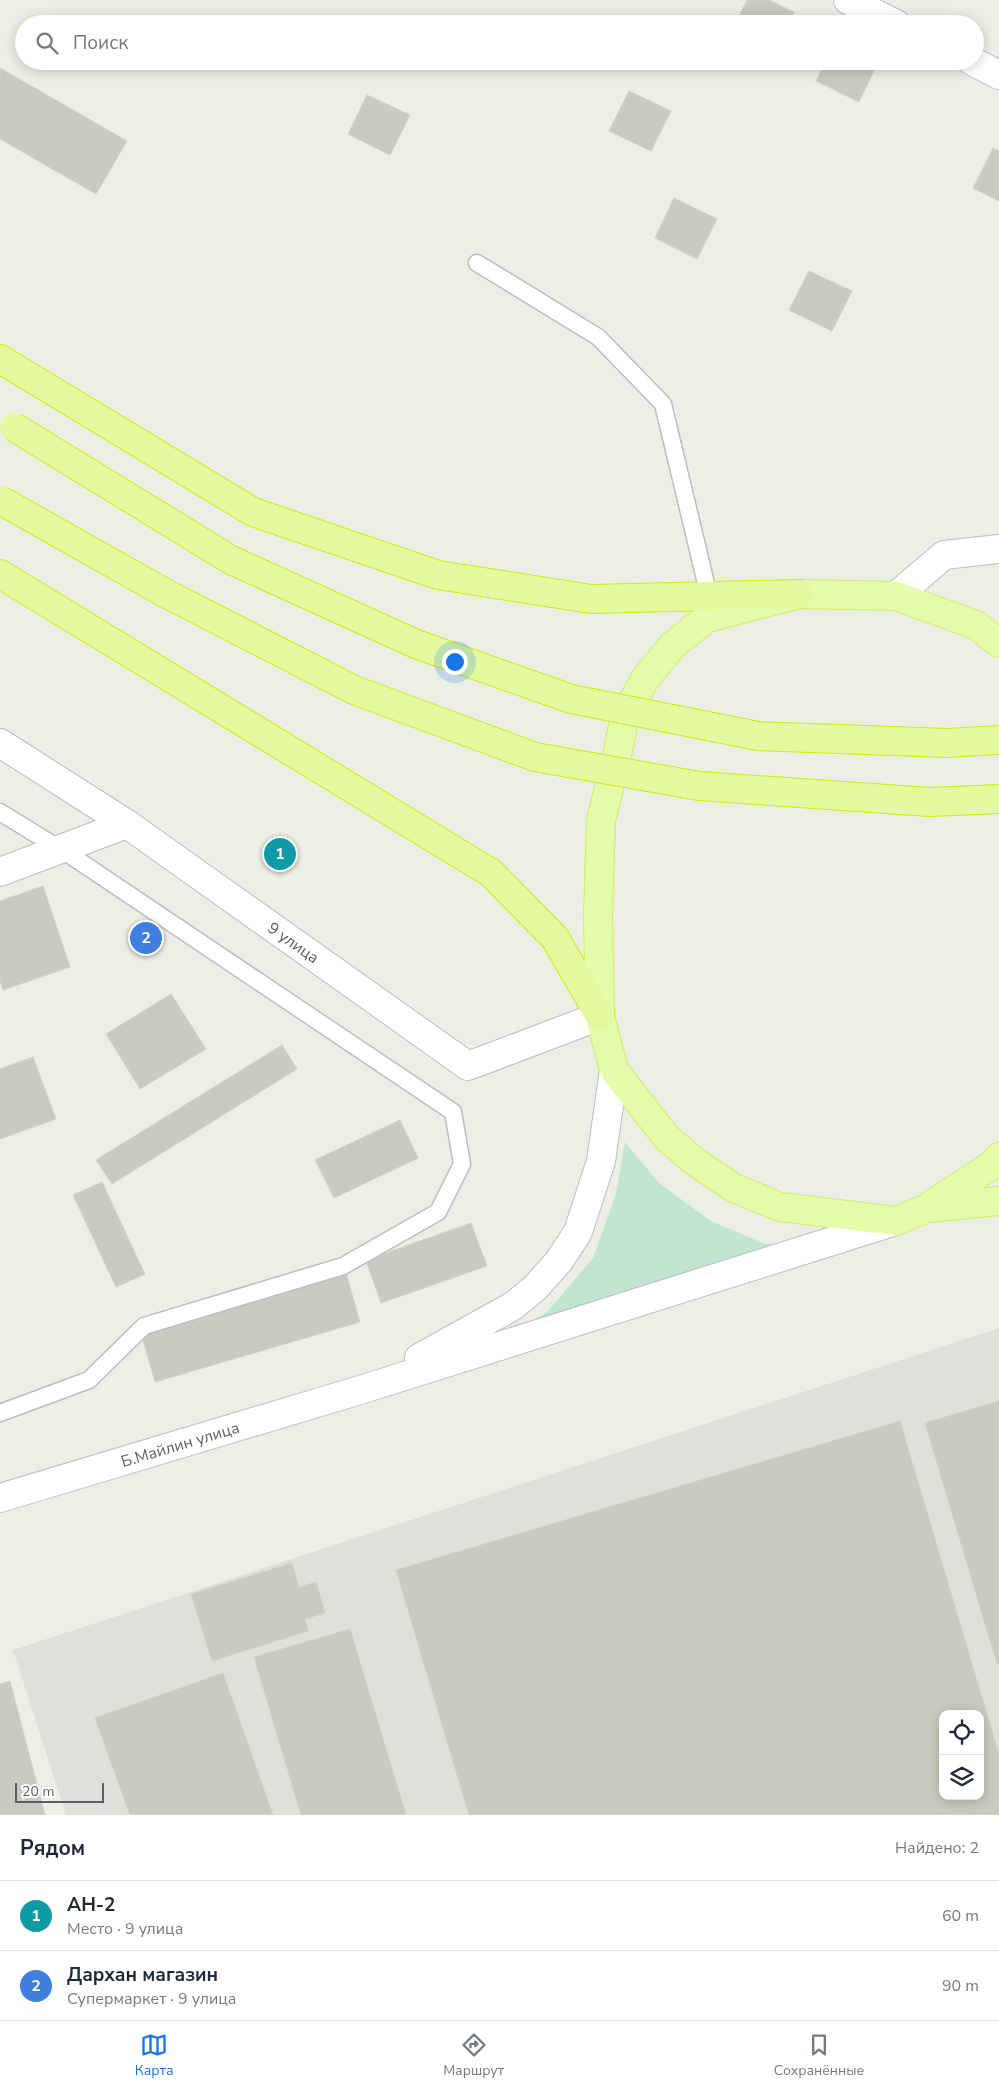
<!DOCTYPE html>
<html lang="ru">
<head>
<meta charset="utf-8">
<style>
  :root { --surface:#fff; --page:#f6f6f7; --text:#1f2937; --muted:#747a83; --line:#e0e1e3; --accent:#1a73e8 }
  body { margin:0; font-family:"Nunito Sans",sans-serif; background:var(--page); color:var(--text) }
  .controls { position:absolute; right:15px; bottom:15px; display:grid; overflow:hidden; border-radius:10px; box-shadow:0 2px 12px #0003 }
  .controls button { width:45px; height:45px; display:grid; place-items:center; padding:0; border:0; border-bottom:1px solid var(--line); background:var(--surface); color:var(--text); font:25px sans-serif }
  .scale { position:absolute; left:15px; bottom:12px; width:89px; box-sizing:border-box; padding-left:5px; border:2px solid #5d5d65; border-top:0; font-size:14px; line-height:18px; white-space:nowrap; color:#5d5d65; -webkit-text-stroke:4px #fff; paint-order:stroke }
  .you { position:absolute; left:454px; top:661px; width:18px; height:18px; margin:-12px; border:4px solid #fff; border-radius:50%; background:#1a73e8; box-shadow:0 0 0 8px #1a73e833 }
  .badge { display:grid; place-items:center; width:32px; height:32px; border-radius:50%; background:var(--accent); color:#fff; font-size:16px; font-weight:700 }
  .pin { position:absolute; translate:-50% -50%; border:2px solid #fff; box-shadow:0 1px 5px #0006 }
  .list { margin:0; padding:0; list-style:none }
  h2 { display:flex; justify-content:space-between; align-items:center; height:65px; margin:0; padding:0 20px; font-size:21px }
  h2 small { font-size:16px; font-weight:400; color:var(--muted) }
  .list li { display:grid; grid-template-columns:32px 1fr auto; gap:15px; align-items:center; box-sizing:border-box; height:70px; padding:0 20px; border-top:1px solid var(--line) }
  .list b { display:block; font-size:19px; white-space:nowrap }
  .list p { margin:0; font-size:16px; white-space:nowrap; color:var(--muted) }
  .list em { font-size:16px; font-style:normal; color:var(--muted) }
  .icon { flex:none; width:28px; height:28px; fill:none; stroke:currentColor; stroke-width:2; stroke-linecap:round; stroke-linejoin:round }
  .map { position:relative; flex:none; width:999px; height:1815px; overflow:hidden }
  .search { position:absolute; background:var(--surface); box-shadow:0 2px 12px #0003; left:15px; right:15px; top:15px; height:55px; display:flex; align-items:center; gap:12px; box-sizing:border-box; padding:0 18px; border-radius:28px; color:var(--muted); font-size:19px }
  .sheet { height:205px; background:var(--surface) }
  nav { display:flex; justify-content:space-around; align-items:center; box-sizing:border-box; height:70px; border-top:1px solid var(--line); background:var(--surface); font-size:14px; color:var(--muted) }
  nav a { display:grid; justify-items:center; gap:2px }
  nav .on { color:var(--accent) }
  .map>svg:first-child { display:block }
</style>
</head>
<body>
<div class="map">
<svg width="999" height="1815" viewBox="0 0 999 1815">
  <rect width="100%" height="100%" fill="#ecefe5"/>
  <path fill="#dfe0d9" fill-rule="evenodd" d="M999 1328V1815H66L13 1650ZM943 1714H980V1796H943Z"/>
  <polygon fill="#c2e5d2" points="625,1142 659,1183 711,1221 763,1243 815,1253 479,1356 548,1311 593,1258 616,1194"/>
  <g fill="#c9cac1" stroke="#d1d3c3" fill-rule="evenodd">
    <polygon points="747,0 769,0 794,12 788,24 735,24"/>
    <polygon points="826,61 877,61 878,62 859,102 816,81"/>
    <polygon points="0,68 127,141 96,194 0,139"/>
    <polygon points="629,91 671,111 651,151 609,131"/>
    <polygon points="367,95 410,115 390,155 348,134"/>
    <polygon points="993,148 999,151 999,201 973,188"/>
    <polygon points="674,198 717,219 697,259 655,238"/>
    <polygon points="809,271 852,291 832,331 789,310"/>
    <polygon points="43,886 70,967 3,990 0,981 0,901"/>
    <polygon points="171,994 206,1049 140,1089 106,1034"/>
    <polygon points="282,1045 297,1069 112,1184 96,1160"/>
    <polygon points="33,1057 56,1119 0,1139 0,1069"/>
    <polygon points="400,1120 418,1158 334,1198 315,1160"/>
    <polygon points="102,1182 145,1274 116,1287 73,1195"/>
    <polygon points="471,1223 487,1266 381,1303 366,1260"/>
    <polygon points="346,1273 360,1322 155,1382 141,1333"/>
    <polygon points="999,1401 999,1663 997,1664 925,1423"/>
    <path d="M900 1421 999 1755V1815H469L396 1570ZM943 1714H980V1796H943Z"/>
    <polygon points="292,1563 299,1587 316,1582 325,1613 305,1619 308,1631 212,1661 191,1594"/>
    <polygon points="350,1629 406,1815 301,1815 254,1657"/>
    <polygon points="223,1673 273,1815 130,1815 95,1718"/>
    <polygon points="10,1681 45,1815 0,1815 0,1684"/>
  </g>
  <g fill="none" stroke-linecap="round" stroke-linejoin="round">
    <g stroke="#bdbcc3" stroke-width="19">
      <g id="service">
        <polyline points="477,263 598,337 663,404 709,596"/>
        <polyline points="0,812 73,857 453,1112 462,1164 438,1212 343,1266 144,1326 89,1380 0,1413"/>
      </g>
    </g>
    <g stroke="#bdbcc3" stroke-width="30">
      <g id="minor">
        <polyline points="848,0 896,24"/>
        <polyline points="972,61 999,75"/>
        <polyline points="896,596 944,555 999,549"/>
        <path id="s1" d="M0 743 127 824 468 1066 600 1016"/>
        <polyline points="0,872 127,824"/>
      </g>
    </g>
    <g stroke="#bdbcc3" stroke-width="30">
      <g id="tertiary">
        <polyline points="419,1358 513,1306 535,1288 559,1261 578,1232 601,1161 614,1070"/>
        <path id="s2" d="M0 1498 360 1390 896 1221"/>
      </g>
    </g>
    <g stroke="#d5ec60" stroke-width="30">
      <g id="primary">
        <polyline points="999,643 976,625 896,596 800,594 707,618 673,645 645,679 625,715 618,751 601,821 598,915 600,1016 614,1070 667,1138 694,1161 734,1188 780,1207 896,1221 925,1209 992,1165 999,1157"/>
        <polyline points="929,1208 999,1201"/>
      </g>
    </g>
    <g stroke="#cceb09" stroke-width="30">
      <g id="trunk">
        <polyline points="0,359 253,512 438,575 591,599 800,594"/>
        <polyline points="0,574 491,873 555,938 600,1016"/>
      </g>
    </g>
    <use href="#service" stroke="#fff" stroke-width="16"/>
    <use href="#minor" stroke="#fff" stroke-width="28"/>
    <use href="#tertiary" stroke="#fff" stroke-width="28"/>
    <use href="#primary" stroke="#e5fcad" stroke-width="28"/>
    <use href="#trunk" stroke="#e5faa0" stroke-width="28"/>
    <g stroke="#cceb09" stroke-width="30" stroke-linecap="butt">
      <g id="trunk-bridge">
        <polyline points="14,427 231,560 416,644 571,699 758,736 948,743 999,740"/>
        <polyline points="0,500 165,593 354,690 535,757 699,786 930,802 999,799"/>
      </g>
    </g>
    <use href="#trunk-bridge" stroke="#e5faa0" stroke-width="28"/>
  </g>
  <g text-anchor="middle" stroke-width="4.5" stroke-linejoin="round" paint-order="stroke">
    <g font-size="16" fill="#5d5d65" stroke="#fff">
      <text dy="6" stroke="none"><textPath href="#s1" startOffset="355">9 улица</textPath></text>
      <text dy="6" stroke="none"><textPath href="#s2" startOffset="188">Б.Майлин улица</textPath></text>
    </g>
  </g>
</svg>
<div class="controls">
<button><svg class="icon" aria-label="locate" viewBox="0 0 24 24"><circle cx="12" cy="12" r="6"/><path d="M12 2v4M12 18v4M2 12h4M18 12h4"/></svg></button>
<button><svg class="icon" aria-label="layers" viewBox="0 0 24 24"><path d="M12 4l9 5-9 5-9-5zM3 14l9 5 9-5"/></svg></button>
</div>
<div class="scale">20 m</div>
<div class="you"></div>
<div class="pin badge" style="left:280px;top:854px;background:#0f9aa8">1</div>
<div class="pin badge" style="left:146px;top:938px;background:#3f7fe0">2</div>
<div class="search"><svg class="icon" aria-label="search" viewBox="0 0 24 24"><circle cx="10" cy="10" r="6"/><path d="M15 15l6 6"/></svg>Поиск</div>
</div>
<section class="sheet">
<h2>Рядом<small>Найдено: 2</small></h2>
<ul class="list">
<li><span class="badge" style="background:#0f9aa8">1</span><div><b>АН-2</b><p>Место · 9 улица</p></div><em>60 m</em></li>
<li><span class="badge" style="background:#3f7fe0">2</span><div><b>Дархан магазин</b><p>Супермаркет · 9 улица</p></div><em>90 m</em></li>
</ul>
</section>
<nav>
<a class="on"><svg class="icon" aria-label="map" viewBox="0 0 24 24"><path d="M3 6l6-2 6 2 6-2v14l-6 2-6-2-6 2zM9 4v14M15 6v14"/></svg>Карта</a>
<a><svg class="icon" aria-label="directions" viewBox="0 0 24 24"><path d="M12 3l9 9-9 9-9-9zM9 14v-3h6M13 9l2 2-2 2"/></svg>Маршрут</a>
<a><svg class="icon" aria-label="saved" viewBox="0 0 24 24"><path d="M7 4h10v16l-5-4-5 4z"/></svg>Сохранённые</a>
</nav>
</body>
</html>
